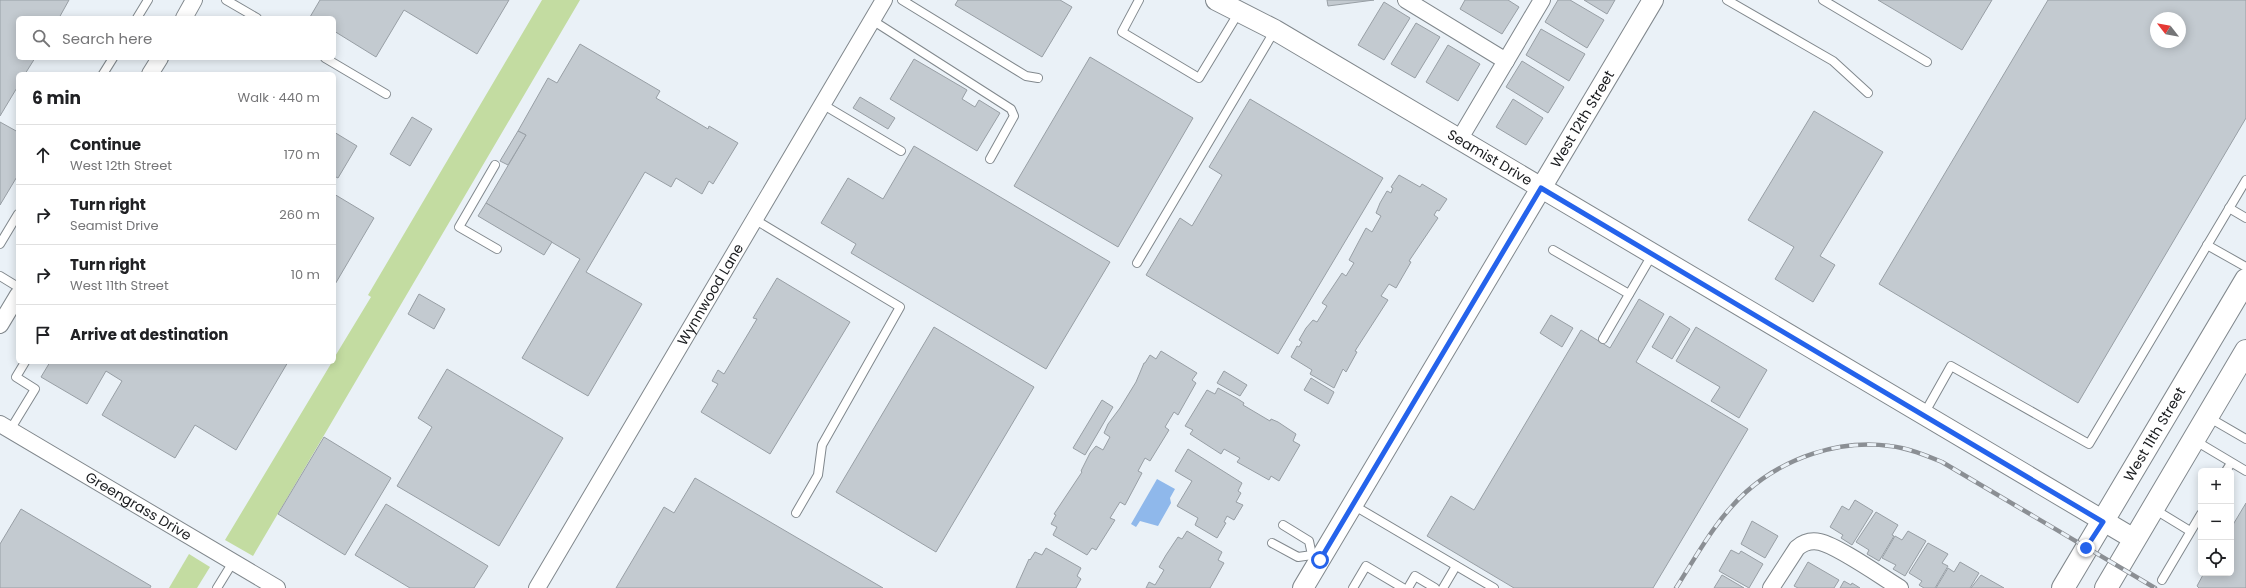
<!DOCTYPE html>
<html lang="en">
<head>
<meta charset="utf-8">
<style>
  :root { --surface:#fff; --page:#f6f6f6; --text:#202124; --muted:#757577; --line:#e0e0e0 }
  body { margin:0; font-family:Poppins,sans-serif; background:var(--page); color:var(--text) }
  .controls { position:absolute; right:12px; bottom:12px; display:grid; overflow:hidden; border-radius:6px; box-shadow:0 2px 10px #0003 }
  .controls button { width:36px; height:36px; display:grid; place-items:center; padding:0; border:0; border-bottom:1px solid var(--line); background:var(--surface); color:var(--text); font:20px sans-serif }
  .compass { position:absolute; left:2150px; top:12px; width:36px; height:36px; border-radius:50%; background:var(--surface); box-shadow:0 2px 10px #0003; rotate:301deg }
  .stop { position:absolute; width:12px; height:12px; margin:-9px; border:3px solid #2563eb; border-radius:50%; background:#fff }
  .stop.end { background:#2563eb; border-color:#fff; box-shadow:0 1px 4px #0008 }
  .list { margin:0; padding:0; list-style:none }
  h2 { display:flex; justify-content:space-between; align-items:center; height:52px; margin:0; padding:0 16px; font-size:17px }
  h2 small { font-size:13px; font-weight:400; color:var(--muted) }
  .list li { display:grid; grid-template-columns:26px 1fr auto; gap:12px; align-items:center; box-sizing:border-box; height:60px; padding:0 16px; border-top:1px solid var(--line) }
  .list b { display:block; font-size:15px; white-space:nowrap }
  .list p { margin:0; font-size:13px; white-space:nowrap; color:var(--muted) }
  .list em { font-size:13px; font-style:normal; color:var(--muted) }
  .icon { flex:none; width:22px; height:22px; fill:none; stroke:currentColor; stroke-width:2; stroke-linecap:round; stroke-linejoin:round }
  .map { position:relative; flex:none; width:2246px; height:588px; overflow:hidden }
  .search { position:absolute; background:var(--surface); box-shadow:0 2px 10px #0003; left:16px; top:16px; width:320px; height:44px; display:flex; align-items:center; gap:10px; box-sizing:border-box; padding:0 14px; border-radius:6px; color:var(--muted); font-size:15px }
  .panel { position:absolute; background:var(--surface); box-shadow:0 2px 10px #0003; left:16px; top:72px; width:320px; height:292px; border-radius:6px }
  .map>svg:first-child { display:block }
</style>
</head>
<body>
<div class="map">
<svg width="2246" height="588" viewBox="0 0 2246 588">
  <rect width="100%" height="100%" fill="#eaf1f7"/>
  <g fill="#c3dca1">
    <polygon points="542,0 580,0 253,556 225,540 332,362 334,362 334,358 371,297 368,295"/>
    <polygon points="189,554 210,567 197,588 169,588"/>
  </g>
  <polygon fill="#8fb8eb" points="1157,479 1175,489 1170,498 1171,503 1158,526 1140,521 1136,527 1131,524"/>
  <g fill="#c3cad0" stroke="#989fa5" fill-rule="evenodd">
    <polygon points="0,0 69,0 59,18 18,18 18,58 35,58 25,74 18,74 18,86 0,116"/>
    <polygon points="320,0 509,0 477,54 404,10 376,57 334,31 334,18 310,17"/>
    <polygon points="958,0 1060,0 1072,7 1042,57 955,5"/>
    <polygon points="1327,0 1374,0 1328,6"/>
    <polygon points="1465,0 1508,0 1519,7 1502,34 1460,9"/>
    <polygon points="1558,0 1570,0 1604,20 1587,48 1545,22"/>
    <polygon points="1584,0 1615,0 1607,14"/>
    <polygon points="1878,0 1992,0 1962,50"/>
    <path d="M2048 0H2246V118L2078 403 1879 284ZM2156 18H2180V42H2156Z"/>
    <polygon points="1384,2 1410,18 1384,60 1358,45"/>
    <polygon points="1416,23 1440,37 1415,78 1391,64"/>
    <polygon points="1541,29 1585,54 1569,81 1526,55"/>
    <polygon points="580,44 660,91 656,98 708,129 709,126 738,143 713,184 709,181 702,194 676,178 671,187 645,172 586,272 642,304 588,396 522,358 580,259 486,203 526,135 518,131 548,78 557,83"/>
    <polygon points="1448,45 1480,64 1458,101 1426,82"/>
    <polygon points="1090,57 1193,118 1118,247 1014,186"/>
    <polygon points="914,59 967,90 962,99 975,107 979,100 1000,113 977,151 890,99"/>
    <polygon points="1522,61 1564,87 1548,113 1506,87"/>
    <polygon points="860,97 895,118 888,129 853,108"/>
    <polygon points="1250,99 1383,178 1278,354 1146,275 1180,218 1192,226 1222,175 1209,167"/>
    <polygon points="1513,99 1543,118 1526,145 1496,127"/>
    <polygon points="1814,111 1883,152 1820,256 1835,265 1813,302 1775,279 1794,247 1748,220"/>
    <polygon points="412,117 432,129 410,166 390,154"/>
    <polygon points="0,122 18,132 18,175 0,205"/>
    <polygon points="518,131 526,135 508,165 500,161"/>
    <polygon points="334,132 357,146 338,178 334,176"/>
    <polygon points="914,146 1110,262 1046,369 851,253 856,244 821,223 848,178 883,199"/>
    <polygon points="1399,175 1420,187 1422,184 1447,199 1439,211 1437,210 1434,215 1438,218 1409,261 1411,262 1396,288 1389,284 1381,296 1388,300 1355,351 1357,352 1346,372 1343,369 1334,388 1310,374 1312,370 1291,357 1297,346 1299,347 1302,342 1299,340 1306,328 1313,320 1317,322 1327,306 1322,303 1342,273 1346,276 1354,263 1349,260 1359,241 1366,228 1372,232 1381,216 1376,213 1380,203 1387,191 1391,193 1393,188 1391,187"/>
    <polygon points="334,194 374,218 334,286"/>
    <polygon points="486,203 552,242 544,255 478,216"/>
    <polygon points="777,278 850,322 770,454 701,412 718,384 712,381 718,370 724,374 757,319 753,318"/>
    <polygon points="419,294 445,309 434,329 408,314"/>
    <polygon points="1639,299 1664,314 1636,362 1748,429 1653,588 1514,588 1427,536 1451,496 1474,510 1581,330 1610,348"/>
    <polygon points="1551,315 1573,328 1562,347 1540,333"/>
    <polygon points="1670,316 1690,329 1672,359 1652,347"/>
    <polygon points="934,327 1034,387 936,552 836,492"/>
    <polygon points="1696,327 1767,370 1739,418 1711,401 1720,387 1676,361"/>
    <polygon points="1161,351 1197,373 1192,380 1196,383 1178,415 1174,412 1165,427 1169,430 1150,461 1145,458 1138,471 1142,473 1125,505 1120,502 1110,518 1115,520 1108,531 1096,550 1092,548 1087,555 1053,535 1057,527 1051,524 1056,515 1054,514 1082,472 1081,471 1090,453 1096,446 1103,450 1110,437 1104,433 1108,424 1120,408 1136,382 1144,363 1145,363 1150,355 1156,359"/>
    <polygon points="50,362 288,362 236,450 195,425 175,458 102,415 122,381 106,371 87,404 41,377"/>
    <polygon points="447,369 563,438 499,546 397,486 432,427 418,418"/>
    <polygon points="1224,371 1247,385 1240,396 1217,383"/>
    <polygon points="1311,378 1334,392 1328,404 1304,390"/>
    <polygon points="1218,388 1238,399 1244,403 1243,405 1270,421 1271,419 1278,422 1296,434 1293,441 1300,445 1279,481 1271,476 1269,480 1237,462 1240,458 1224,449 1221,454 1190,434 1193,430 1185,426 1207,390 1215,394"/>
    <polygon points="1102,400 1113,407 1085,455 1073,448"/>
    <polygon points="324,437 391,478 345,555 278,514"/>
    <polygon points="1188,449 1242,483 1238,491 1241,493 1236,502 1243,505 1234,520 1227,516 1224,522 1226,523 1217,538 1195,525 1198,518 1177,506 1192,481 1175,471"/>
    <polygon points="695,478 883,588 616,588 664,507 674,513"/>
    <polygon points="1855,500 1873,511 1852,545 1841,538 1843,535 1830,527 1842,506 1849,510"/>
    <polygon points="2246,503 2246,588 2199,588 2197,586 2204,573 2231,573 2231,528"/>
    <polygon points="386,504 488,566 474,588 410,588 355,555"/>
    <polygon points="21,509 151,586 150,588 0,588 0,544"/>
    <polygon points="1876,512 1898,525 1892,535 1894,536 1879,561 1867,554 1869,550 1856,542"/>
    <polygon points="1752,521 1778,536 1765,558 1741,544"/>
    <polygon points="1187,531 1222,552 1218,560 1224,563 1210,588 1146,588 1149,582 1155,585 1164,570 1159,567 1166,555 1178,537 1182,539"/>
    <polygon points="1908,531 1926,541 1905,576 1893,569 1896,565 1882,558 1895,536 1902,540"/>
    <polygon points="1928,543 1948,554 1942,563 1948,566 1935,588 1924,588 1919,585 1922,581 1909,573"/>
    <polygon points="1046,548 1081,568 1077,576 1081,579 1076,588 1016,588 1029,559 1030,560 1035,552 1042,555"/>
    <polygon points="1731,550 1739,554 1741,551 1763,564 1749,588 1719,571"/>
    <polygon points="1808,562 1839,580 1834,588 1798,588 1794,586"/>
    <polygon points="1960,562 1979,573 1970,588 1936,588 1948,568 1954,572"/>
    <polygon points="1722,575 1744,588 1714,588"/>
    <polygon points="1981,575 2004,588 1971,588"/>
    <polygon points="1844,581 1851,585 1852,583 1860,588 1840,588"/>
  </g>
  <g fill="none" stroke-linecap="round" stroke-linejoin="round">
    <g stroke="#81888d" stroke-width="10">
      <g id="service">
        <polyline points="226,0 257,18"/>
        <polyline points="902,0 1026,76 1038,78"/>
        <polyline points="1139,0 1122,32 1199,78 1239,12"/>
        <polyline points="1727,0 1833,61 1868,93"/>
        <polyline points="1823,0 1927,62"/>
        <polyline points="137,18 148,0"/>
        <polyline points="872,20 1011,109 1014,116 990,159"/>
        <polyline points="325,58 386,94"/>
        <polyline points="103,74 113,58"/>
        <polyline points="822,104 901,151"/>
        <polyline points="495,165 459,227 497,249"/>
        <polyline points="2229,208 2246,218"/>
        <polyline points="754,219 900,307 822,445 818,475 796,513"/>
        <polyline points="0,244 18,214"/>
        <polyline points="2207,245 2246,267"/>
        <polyline points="1553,250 1629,294"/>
        <polyline points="1137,263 1275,30"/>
        <polyline points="0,276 18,287"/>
        <polyline points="1603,339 1652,255"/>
        <polyline points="1924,414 1951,366 2089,444 2246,180"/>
        <polyline points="2208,417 2246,439"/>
        <polyline points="10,430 35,389 16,377 25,362"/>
        <polyline points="2194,440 2246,471"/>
        <polyline points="2226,471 2231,463"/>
        <polyline points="1353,505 1494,588"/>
        <polyline points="2154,509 2190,531"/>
        <polyline points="1283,525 1309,541 1312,555"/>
        <polyline points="1272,543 1298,557 1312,555 1320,560"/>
        <polyline points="2162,580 2201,514"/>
        <polyline points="217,588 233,562"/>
        <polyline points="1353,588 1366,566 1403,588"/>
        <polyline points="1408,588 1415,576 1435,588"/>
        <polyline points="1443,588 1456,566"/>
      </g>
    </g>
    <g stroke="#81888d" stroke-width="18">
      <g id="minor">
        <polyline points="1406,0 1506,61"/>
        <polyline points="184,18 194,0"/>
        <polyline points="150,74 160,58"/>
        <polyline points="1459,140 1542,0"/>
        <polyline points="0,325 18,295"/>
        <path id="s1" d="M0 424 277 588"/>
        <path id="s2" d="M537 588 884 0"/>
        <path d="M1771 588 1797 548C1804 542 1811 540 1820 542 1838 546 1882 577 1900 588"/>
      </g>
    </g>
    <g stroke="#81888d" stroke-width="22">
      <g id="tertiary">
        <path id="s3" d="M1216 0 1275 30 2134 539"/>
        <path id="s4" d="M1303 588 1653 0"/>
      </g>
    </g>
    <g stroke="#81888d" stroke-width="24">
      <g id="secondary">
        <path id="s5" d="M2063 588 2246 280"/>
        <polyline points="2106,588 2246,351"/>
      </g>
    </g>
    <use href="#service" stroke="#fff" stroke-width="8"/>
    <use href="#minor" stroke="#fff" stroke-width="16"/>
    <use href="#tertiary" stroke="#fff" stroke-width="20"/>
    <use href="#secondary" stroke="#fff" stroke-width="22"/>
    <g stroke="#8b8f94" stroke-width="4.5">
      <path id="rail" d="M1676 588C1697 555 1717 518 1746 492 1784 458 1839 439 1890 446 1908 448 1925 455 1942 462L2155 588"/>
    </g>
    <use href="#rail" stroke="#eaf1f7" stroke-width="3" stroke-dasharray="9" stroke-linecap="butt"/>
  </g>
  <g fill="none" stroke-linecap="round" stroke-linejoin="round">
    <polyline stroke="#2563eb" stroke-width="5" points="1320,560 1541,188 2103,522 2086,548"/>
  </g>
  <g text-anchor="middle" stroke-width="4" stroke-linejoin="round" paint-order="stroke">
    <g font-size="14" fill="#1a1c1f" stroke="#eaf1f7">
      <text dy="5" stroke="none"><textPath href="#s4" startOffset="546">West 12th Street</textPath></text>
      <text dy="5" stroke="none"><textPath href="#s3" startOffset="316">Seamist Drive</textPath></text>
      <text dy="5" stroke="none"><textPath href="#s2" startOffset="341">Wynnwood Lane</textPath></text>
      <text dy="5" stroke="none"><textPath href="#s5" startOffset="179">West 11th Street</textPath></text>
      <text dy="5" stroke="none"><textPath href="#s1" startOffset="161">Greengrass Drive</textPath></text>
    </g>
  </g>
</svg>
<div class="controls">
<button>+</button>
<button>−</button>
<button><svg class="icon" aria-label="locate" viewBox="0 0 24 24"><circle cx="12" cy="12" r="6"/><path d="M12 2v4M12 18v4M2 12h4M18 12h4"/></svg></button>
</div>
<svg class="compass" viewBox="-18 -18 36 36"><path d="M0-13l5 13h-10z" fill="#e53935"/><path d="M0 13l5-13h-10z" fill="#757577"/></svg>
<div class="stop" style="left:1320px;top:560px"></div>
<div class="stop end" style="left:2086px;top:548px"></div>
<div class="search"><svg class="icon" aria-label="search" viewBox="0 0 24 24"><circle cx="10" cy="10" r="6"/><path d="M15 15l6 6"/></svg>Search here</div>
<section class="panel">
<h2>6 min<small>Walk · 440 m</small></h2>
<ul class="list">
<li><svg class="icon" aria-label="ahead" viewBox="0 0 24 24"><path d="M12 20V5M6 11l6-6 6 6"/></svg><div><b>Continue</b><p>West 12th Street</p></div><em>170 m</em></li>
<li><svg class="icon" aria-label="right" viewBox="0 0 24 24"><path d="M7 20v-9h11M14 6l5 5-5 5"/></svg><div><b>Turn right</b><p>Seamist Drive</p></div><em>260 m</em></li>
<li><svg class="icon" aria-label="right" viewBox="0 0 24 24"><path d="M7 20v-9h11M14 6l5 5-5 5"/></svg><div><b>Turn right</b><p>West 11th Street</p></div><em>10 m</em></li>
<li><svg class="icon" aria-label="arrive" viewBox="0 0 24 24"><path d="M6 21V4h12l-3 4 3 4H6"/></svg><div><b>Arrive at destination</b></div></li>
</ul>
</section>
</div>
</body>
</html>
